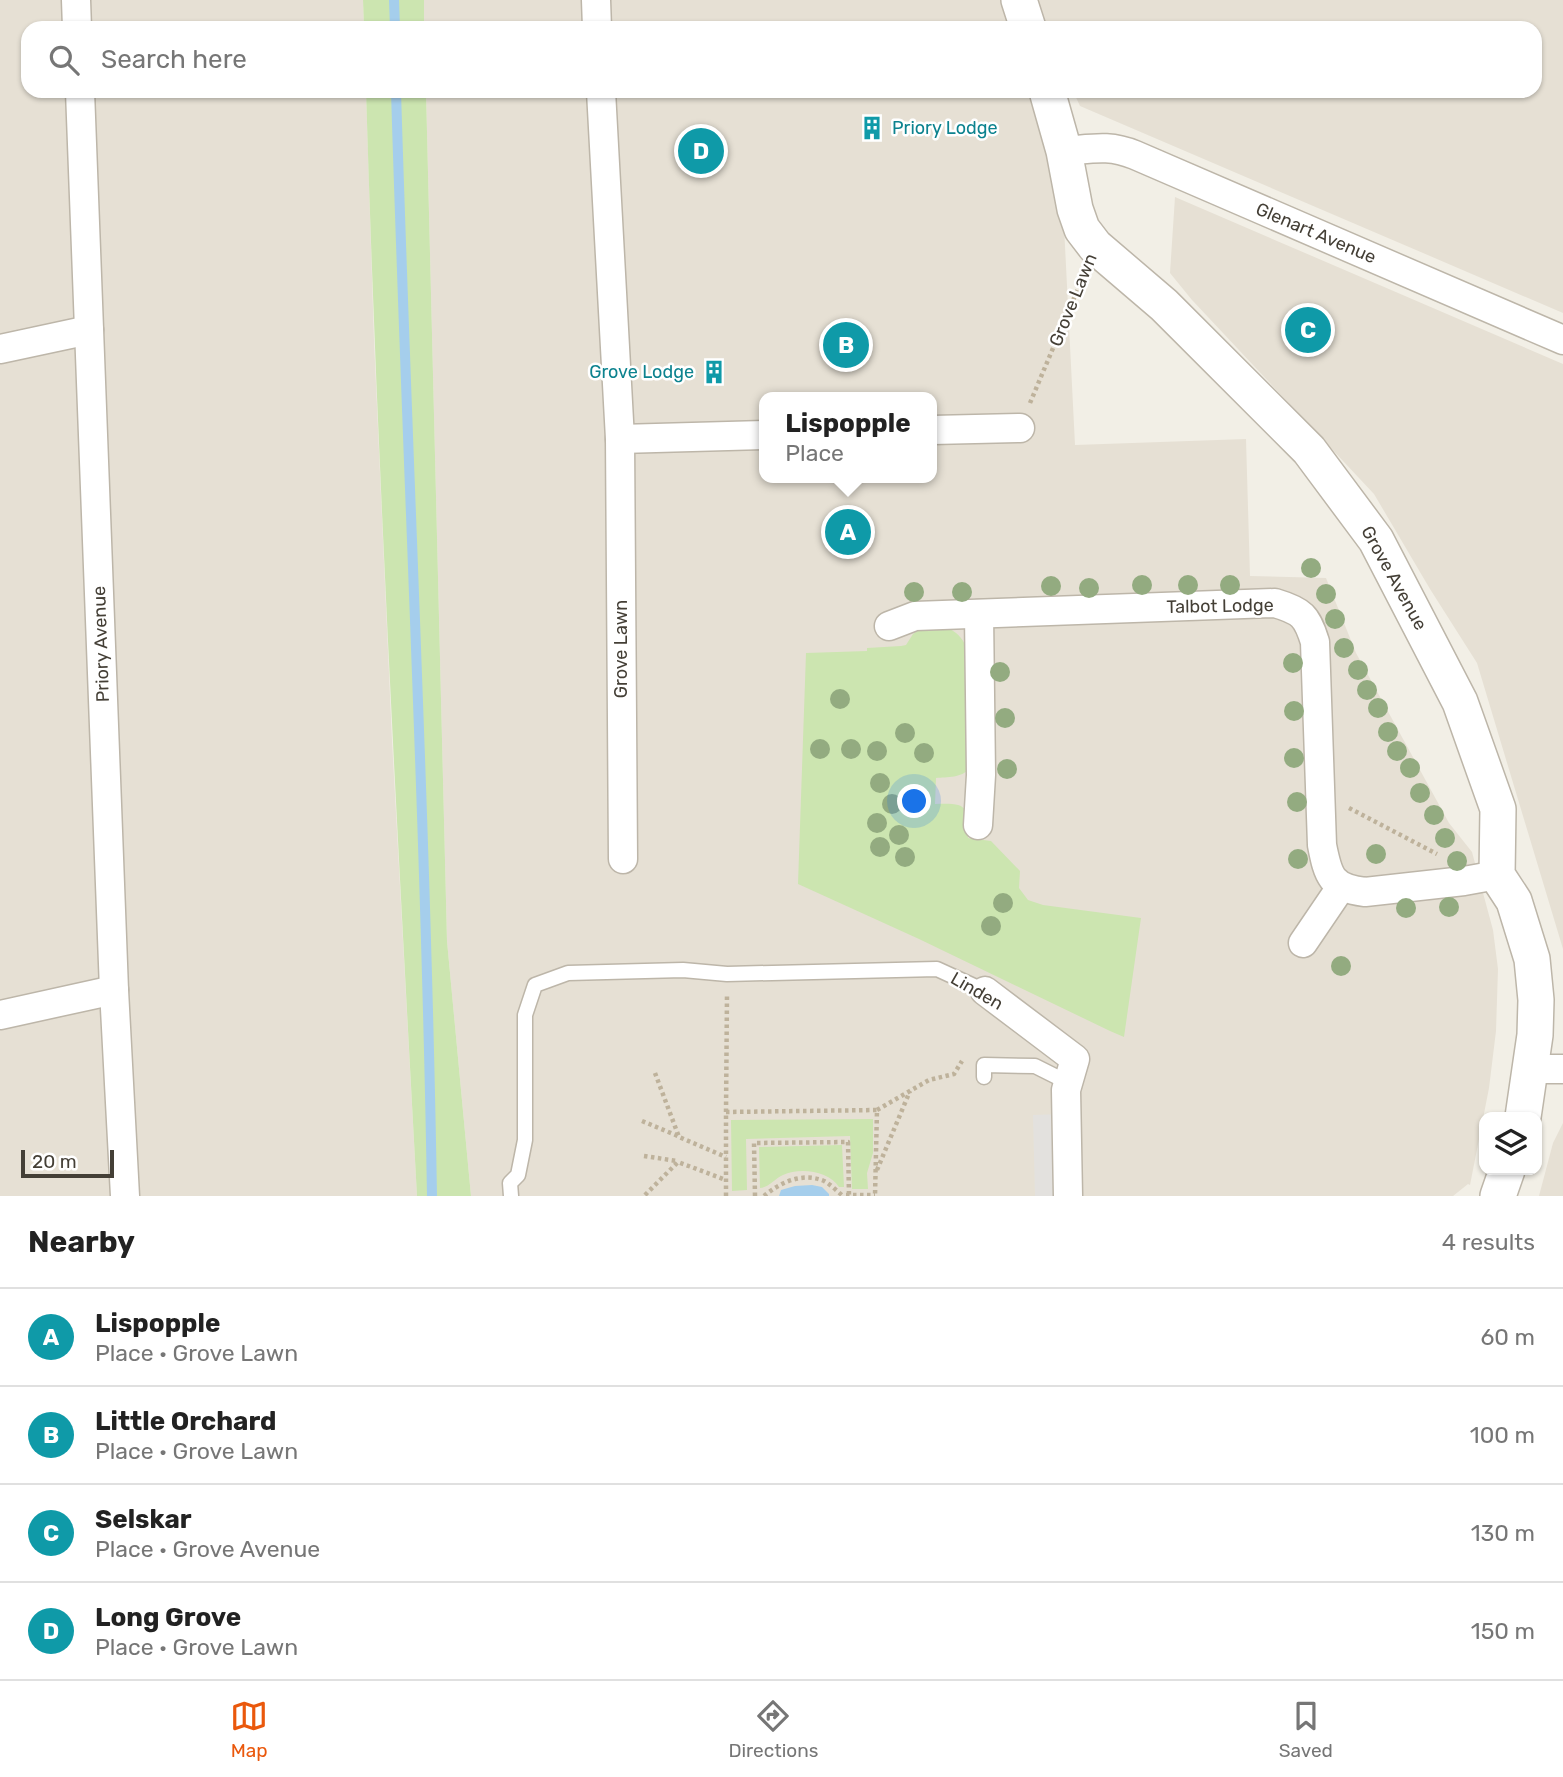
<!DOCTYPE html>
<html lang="en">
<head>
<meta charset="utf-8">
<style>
  :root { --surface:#fff; --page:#f6f6f6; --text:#222; --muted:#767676; --line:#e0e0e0; --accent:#ea580c }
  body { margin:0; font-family:Rubik,sans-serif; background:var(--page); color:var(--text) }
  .controls { position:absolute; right:21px; bottom:21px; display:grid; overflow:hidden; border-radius:14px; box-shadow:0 2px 5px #0004 }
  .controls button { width:63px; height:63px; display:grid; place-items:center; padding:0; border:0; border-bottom:2px solid var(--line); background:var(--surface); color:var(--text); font:35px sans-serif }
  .scale { position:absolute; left:21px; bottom:18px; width:93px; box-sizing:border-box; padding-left:7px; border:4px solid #443f36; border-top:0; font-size:19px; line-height:24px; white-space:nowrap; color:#443f36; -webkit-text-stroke:5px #fff; paint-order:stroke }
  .you { position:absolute; left:915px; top:802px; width:24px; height:24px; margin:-18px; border:5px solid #fff; border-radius:50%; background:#1a73e8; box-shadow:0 0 0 10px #1a73e833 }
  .badge { display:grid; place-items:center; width:46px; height:46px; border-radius:50%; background:var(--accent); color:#fff; font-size:23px; font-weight:700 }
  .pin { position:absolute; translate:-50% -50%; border:4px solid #fff; box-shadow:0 2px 7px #0006 }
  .popup { position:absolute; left:759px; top:392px; width:178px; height:91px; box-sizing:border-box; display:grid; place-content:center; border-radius:14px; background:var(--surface); filter:drop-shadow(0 2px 5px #0005); font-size:23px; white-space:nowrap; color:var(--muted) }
  .popup b { font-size:26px; color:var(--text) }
  .popup::after { content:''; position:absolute; left:50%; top:100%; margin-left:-14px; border:14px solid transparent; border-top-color:var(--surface) }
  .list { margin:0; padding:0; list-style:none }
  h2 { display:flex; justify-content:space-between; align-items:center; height:91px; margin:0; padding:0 28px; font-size:30px }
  h2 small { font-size:23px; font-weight:400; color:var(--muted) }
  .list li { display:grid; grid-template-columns:46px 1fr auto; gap:21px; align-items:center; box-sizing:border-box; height:98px; padding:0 28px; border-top:2px solid var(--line) }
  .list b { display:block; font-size:26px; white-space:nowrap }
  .list p { margin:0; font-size:23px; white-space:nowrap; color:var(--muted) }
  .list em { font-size:23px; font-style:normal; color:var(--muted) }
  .icon { flex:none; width:38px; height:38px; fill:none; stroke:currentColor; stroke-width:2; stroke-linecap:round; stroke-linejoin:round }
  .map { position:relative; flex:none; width:1563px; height:1196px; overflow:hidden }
  .search { position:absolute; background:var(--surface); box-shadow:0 2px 5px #0004; left:21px; right:21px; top:21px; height:77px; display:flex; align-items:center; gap:18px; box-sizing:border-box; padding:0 24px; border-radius:21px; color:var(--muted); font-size:26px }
  .sheet { height:483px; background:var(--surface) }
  nav { display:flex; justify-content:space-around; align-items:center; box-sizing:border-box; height:98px; border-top:2px solid var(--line); background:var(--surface); font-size:19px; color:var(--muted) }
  nav a { display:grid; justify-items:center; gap:4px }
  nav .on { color:var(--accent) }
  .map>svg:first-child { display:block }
</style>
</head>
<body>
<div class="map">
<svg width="1563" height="1196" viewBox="0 0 1563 1196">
  <rect width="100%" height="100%" fill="#f2efe6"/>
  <g fill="#e6e0d4" fill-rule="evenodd">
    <polygon points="0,0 363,0 364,28 28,28 28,91 366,91 374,340 392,740 417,1196 0,1196"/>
    <polygon points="424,0 1010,0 1020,28 424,28"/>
    <polygon points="1035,0 1563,0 1563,313 1080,106 1073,91 1535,91 1535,28 1046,28"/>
    <path d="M426 91H1040L1064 226 1075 445 1246 439 1250 576 1326 578 1356 653 1449 823 1472 852 1493 930 1498 969 1496 1031 1489 1088 1470 1185 1468 1184 1453 1196H471L447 941ZM764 397H932V478H764Z"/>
    <polygon points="1175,197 1563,364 1563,949 1477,663 1430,589 1374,494 1192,300 1170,273"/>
    <polygon points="1563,1123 1563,1196 1539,1196 1553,1143"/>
  </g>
  <g fill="#cce5b0">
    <polygon points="363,0 424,0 424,28 364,28"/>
    <path d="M366 91H426L447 941 471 1196H417C397 828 377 460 366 91Z"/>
    <path d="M950 629C959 634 964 640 967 650L970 768C962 778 947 777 936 778L935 804C970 803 966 806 968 838L991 841 1020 871 1019 888 1028 900 1043 905 1141 918 1124 1037 1110 1031 919 939 798 884 806 653 867 651V648L901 646 906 645 913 634 919 630Z"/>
    <polygon points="873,1119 873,1153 867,1173 868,1189 852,1189 850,1136 746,1139 747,1190 732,1191 731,1120"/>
    <path d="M842 1145 844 1187H839C829 1171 800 1167 783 1175 774 1179 770 1187 760 1188L759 1147Z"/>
  </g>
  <polygon fill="#e3e1de" points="1061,1114 1062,1196 1035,1196 1033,1115"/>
  <polygon fill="#a5ceec" points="812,1185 822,1187 829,1194 829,1196 779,1196 781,1190 795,1186"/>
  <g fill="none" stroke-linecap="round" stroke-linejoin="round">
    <g stroke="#a5ceec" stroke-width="10">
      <polyline points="394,0 395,28"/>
      <path d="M396 91C407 459 426 828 432 1196"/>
    </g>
    <g stroke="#bdb6a9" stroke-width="17">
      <g id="service">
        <polyline points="984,1077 984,1065 1035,1066 1061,1079 1066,1089"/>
        <polyline points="511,1196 510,1183 518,1175 525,1140 525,1015 535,985 568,973 683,970 727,974 937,969 985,991"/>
      </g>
    </g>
    <g stroke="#bdb6a9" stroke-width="31">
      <g id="minor">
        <polyline points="76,0 77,28"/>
        <polyline points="596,0 597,28"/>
        <polyline points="80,91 114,990 125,1196"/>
        <polyline points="601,91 620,439 623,859"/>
        <path d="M1064 151C1092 149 1108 144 1135 155L1563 340"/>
        <polyline points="0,349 89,330"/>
        <polyline points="932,430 1020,428"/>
        <polyline points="620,439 764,435"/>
        <path d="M889 626 915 616 1275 603C1302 611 1307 616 1315 642L1322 845C1328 876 1331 888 1365 892L1464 881 1497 875"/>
        <polyline points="978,825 981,775 979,614"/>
        <polyline points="1303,943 1341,887"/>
        <polyline points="985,991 1075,1059 1066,1090 1068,1196"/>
        <polyline points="0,1015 114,990"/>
        <polyline points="1530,1069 1563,1069"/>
      </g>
    </g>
    <g stroke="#bdb6a9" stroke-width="38">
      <g id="tertiary">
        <polyline points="1019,0 1028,28"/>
        <polyline points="1047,91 1064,151 1075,209 1082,229 1095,246 1164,305 1309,450 1376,540 1460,702 1498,809 1497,875 1514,901 1532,959 1536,1000 1535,1035 1523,1117"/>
        <polyline points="1498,1196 1507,1170"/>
      </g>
    </g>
    <g stroke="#beb29b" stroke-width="4.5" stroke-dasharray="3.5 3.5" stroke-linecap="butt">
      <polyline points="1030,403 1082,279"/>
      <polyline points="1349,808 1437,854"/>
      <polyline points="655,1073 679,1137 726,1157"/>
      <polyline points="877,1110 929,1080 954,1074 962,1061"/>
      <polyline points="726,1112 727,994"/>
      <polyline points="642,1121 678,1136"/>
      <polyline points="644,1156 677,1161"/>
      <polyline points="877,1170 910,1091"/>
      <polyline points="645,1195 678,1162 726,1180"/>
      <polyline points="846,1195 875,1195"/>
      <polyline points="726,1196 726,1112 877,1110 875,1196"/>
      <polyline points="755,1196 754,1143 848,1142 849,1196"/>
      <path d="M764 1196C781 1182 802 1172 824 1181 830 1184 837 1191 843 1196"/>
    </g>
    <use href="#service" stroke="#fff" stroke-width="14"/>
    <use href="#minor" stroke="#fff" stroke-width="28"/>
    <use href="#tertiary" stroke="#fff" stroke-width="35"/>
  </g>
  <g fill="#93ab80">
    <circle cx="1311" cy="568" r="10"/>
    <circle cx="1142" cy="585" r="10"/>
    <circle cx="1188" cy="585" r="10"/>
    <circle cx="1230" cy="585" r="10"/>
    <circle cx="1051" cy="586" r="10"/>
    <circle cx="1089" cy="588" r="10"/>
    <circle cx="914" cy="592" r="10"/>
    <circle cx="962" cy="592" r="10"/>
    <circle cx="1326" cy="594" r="10"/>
    <circle cx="1335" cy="619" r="10"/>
    <circle cx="1344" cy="648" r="10"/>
    <circle cx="1293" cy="663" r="10"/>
    <circle cx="1358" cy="670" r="10"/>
    <circle cx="1000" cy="672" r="10"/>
    <circle cx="1367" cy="690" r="10"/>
    <circle cx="840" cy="699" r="10"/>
    <circle cx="1378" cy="708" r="10"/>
    <circle cx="1294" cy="711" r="10"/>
    <circle cx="1005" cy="718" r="10"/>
    <circle cx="1388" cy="732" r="10"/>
    <circle cx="905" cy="733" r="10"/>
    <circle cx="820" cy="749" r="10"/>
    <circle cx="851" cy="749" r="10"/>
    <circle cx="877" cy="751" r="10"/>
    <circle cx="1397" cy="751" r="10"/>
    <circle cx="924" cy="753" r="10"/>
    <circle cx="1294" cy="758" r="10"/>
    <circle cx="1410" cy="768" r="10"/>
    <circle cx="1007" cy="769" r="10"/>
    <circle cx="880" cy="783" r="10"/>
    <circle cx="1420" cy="793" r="10"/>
    <circle cx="1297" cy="802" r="10"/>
    <circle cx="892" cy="804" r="10"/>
    <circle cx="1434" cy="815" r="10"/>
    <circle cx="877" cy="823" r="10"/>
    <circle cx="899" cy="835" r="10"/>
    <circle cx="1445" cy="838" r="10"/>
    <circle cx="880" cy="847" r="10"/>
    <circle cx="1376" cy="854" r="10"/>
    <circle cx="905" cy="857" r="10"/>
    <circle cx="1298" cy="859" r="10"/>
    <circle cx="1457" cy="861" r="10"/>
    <circle cx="1003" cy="903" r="10"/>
    <circle cx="1449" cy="907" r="10"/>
    <circle cx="1406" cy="908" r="10"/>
    <circle cx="991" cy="926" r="10"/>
    <circle cx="1341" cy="966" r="10"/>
  </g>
  <defs>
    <g id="building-bare" transform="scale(1.89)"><path d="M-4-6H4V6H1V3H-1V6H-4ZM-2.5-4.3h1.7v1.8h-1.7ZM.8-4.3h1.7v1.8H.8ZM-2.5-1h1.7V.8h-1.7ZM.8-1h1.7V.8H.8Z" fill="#0f9aa8" stroke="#fff" stroke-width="2.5" paint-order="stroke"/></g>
  </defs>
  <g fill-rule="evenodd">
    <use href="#building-bare" x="872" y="128"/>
    <use href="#building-bare" x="714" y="372"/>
  </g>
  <g text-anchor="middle" stroke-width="5" stroke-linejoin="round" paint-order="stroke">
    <g font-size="18" fill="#0d838f" stroke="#fff" text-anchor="start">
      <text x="892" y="134">Priory Lodge</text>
      <text x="694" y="378" text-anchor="end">Grove Lodge</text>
    </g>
    <g font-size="18" fill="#443f36" stroke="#fff">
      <text transform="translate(1316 233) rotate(23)" y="6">Glenart Avenue</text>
      <text transform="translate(1073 300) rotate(-68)" y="6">Grove Lawn</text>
      <text transform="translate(1394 578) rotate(61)" y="6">Grove Avenue</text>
      <text transform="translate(1220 606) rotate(-1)" y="6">Talbot Lodge</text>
      <text transform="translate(101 644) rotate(-92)" y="6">Priory Avenue</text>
      <text transform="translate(621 649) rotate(-90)" y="6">Grove Lawn</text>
      <text transform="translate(977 991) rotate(30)" y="6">Linden</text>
    </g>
  </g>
</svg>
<div class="controls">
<button><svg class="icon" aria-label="layers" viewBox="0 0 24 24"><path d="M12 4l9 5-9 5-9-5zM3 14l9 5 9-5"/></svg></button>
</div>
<div class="scale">20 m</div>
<div class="you"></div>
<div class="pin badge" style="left:848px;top:532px;background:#0f9aa8">A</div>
<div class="popup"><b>Lispopple</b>Place</div>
<div class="pin badge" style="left:846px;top:345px;background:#0f9aa8">B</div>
<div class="pin badge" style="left:1308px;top:330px;background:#0f9aa8">C</div>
<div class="pin badge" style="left:701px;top:151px;background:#0f9aa8">D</div>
<div class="search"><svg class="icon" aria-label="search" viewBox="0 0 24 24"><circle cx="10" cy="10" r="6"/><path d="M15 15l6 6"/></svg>Search here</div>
</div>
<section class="sheet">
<h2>Nearby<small>4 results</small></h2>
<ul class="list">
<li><span class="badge" style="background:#0f9aa8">A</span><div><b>Lispopple</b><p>Place · Grove Lawn</p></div><em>60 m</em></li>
<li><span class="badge" style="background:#0f9aa8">B</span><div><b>Little Orchard</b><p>Place · Grove Lawn</p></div><em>100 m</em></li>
<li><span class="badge" style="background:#0f9aa8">C</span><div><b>Selskar</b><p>Place · Grove Avenue</p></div><em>130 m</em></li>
<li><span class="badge" style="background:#0f9aa8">D</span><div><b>Long Grove</b><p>Place · Grove Lawn</p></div><em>150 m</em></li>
</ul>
</section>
<nav>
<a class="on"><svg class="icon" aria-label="map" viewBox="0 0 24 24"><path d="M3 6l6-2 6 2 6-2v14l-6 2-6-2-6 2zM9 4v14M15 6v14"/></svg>Map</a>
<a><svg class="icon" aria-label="directions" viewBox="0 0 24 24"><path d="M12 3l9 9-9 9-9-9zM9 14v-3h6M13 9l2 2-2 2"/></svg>Directions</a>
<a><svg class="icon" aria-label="saved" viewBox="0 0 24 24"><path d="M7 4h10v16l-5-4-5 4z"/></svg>Saved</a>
</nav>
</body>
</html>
